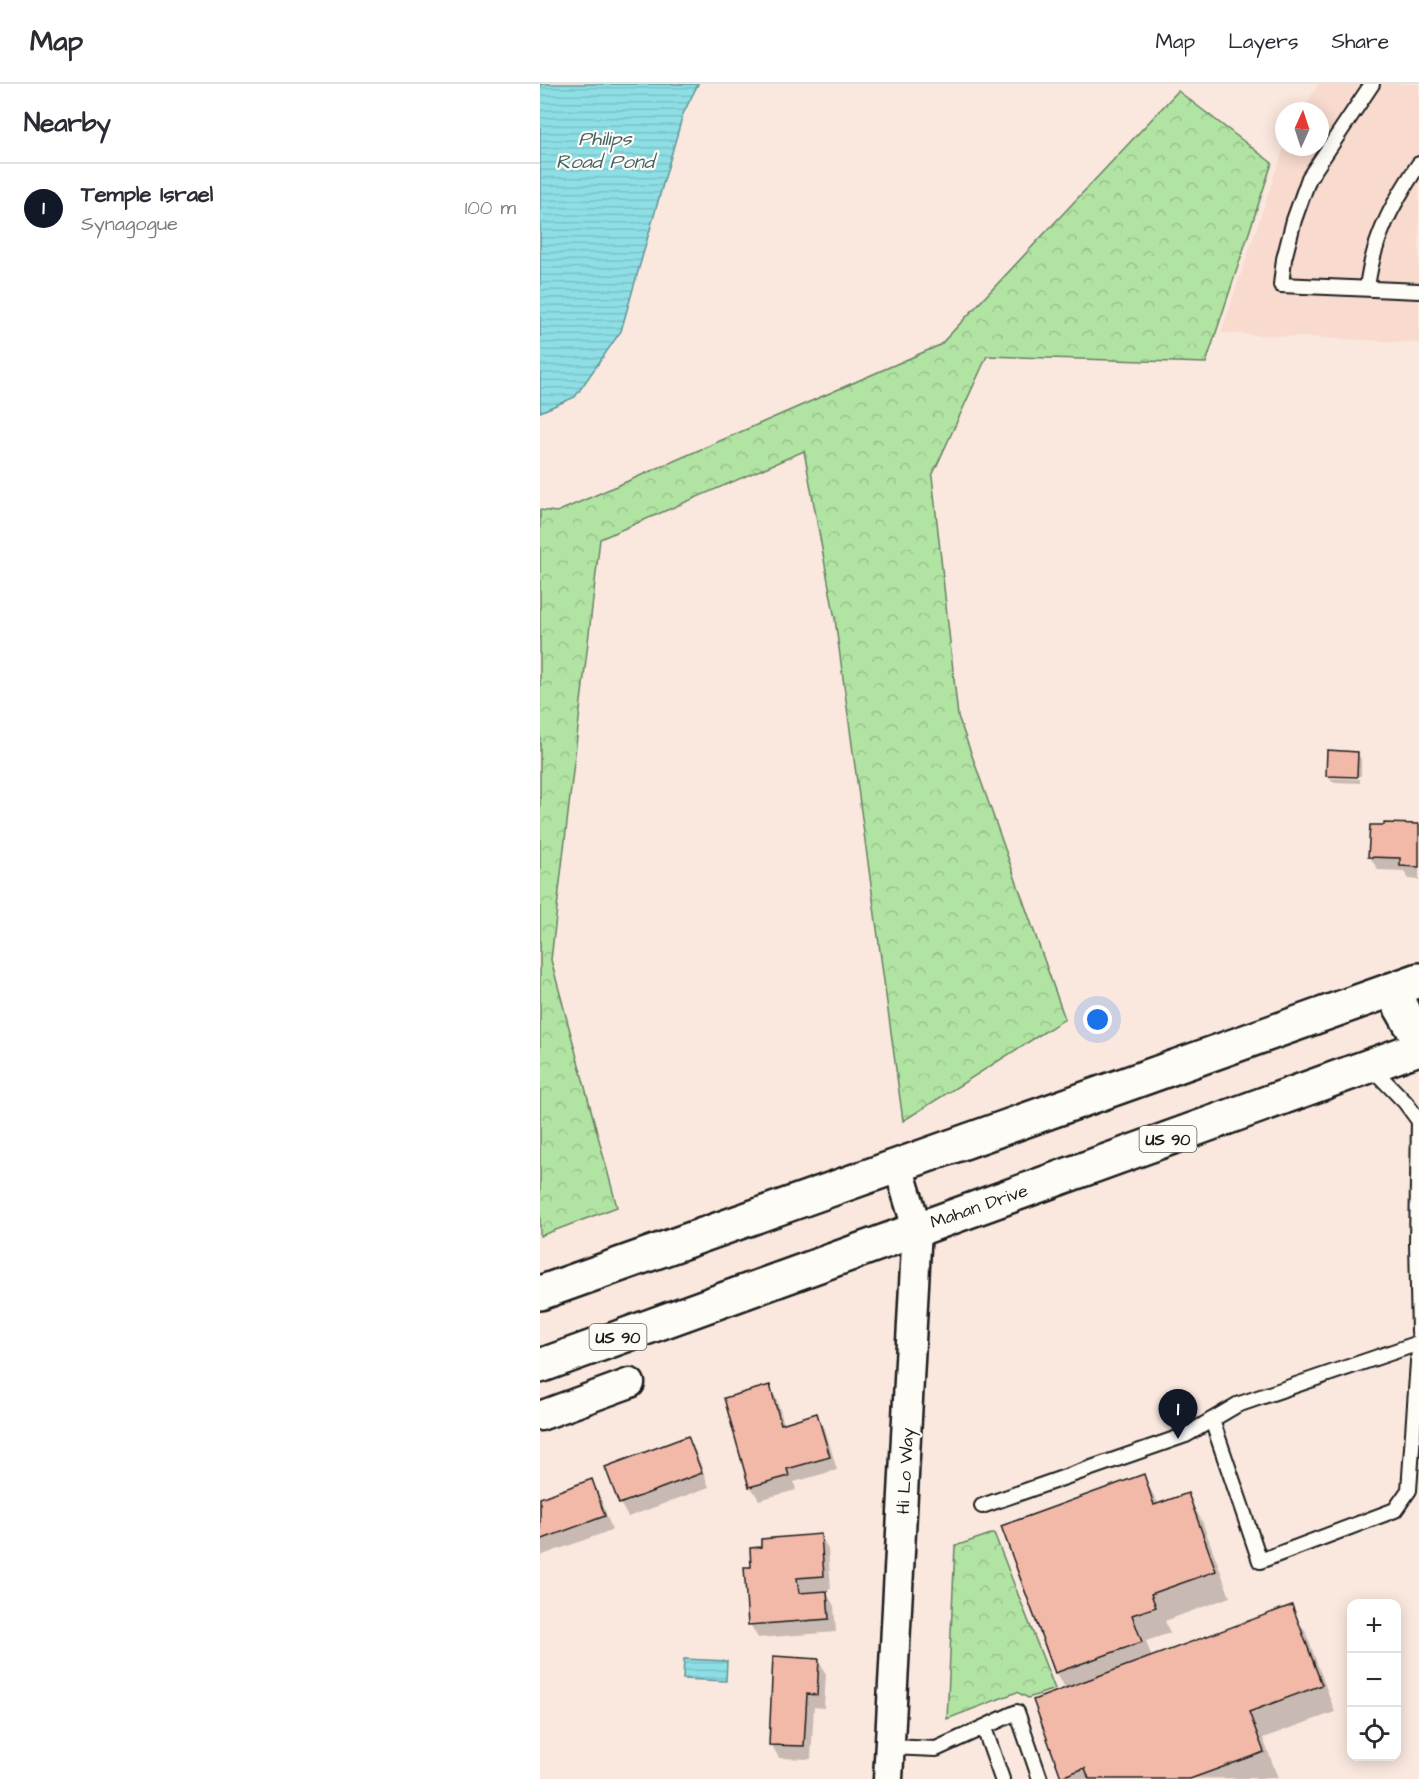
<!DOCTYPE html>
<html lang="en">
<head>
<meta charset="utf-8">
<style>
  :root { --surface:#fff; --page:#f7f7f7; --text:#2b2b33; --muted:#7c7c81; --line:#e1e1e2; --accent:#111827 }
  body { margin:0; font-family:"Architects Daughter",sans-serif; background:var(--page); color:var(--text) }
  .controls { position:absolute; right:18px; bottom:18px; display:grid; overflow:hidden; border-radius:12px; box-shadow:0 3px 15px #0003 }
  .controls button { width:54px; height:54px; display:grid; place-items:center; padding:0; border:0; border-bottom:2px solid var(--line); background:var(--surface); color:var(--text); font:30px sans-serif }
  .compass { position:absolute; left:735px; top:18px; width:54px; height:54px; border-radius:50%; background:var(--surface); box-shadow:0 3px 15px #0003; rotate:3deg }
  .you { position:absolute; left:558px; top:936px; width:21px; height:21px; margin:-15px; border:4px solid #fff; border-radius:50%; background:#1a73e8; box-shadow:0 0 0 9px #1a73e833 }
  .badge { display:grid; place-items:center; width:39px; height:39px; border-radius:50%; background:var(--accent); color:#fff; font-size:20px; font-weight:700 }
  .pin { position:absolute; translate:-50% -50px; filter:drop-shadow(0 2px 3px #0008) }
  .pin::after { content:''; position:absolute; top:32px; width:21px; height:18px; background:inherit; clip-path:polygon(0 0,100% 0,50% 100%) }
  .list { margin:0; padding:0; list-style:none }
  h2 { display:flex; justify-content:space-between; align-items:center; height:78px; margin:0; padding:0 24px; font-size:26px }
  h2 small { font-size:20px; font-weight:400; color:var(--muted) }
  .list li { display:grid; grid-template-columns:39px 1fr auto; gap:18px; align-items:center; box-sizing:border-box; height:90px; padding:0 24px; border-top:2px solid var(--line) }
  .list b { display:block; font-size:22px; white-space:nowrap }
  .list p { margin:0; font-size:20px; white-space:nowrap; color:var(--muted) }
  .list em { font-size:20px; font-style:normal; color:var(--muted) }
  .icon { flex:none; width:33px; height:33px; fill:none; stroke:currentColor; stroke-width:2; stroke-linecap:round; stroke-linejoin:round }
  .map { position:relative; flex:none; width:879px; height:1695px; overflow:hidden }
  header { display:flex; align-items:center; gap:36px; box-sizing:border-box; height:84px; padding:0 30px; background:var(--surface); border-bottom:2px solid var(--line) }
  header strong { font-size:28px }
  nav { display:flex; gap:33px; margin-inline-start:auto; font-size:21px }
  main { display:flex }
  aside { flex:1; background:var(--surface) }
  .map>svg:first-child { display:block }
</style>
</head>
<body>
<header>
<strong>Map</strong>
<nav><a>Map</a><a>Layers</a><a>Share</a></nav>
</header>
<main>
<aside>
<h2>Nearby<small></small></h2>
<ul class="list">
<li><span class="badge">1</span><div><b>Temple Israel</b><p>Synagogue</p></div><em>100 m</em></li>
</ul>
</aside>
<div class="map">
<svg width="879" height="1695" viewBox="0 0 879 1695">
  <defs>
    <pattern id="forest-crowns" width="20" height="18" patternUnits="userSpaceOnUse" patternTransform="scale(1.5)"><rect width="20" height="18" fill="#b1e3a3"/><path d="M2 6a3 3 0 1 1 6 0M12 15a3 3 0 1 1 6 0" fill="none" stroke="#98c28c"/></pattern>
    <pattern id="water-rules" width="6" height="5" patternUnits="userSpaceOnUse" patternTransform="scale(1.5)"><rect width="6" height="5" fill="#8edfe5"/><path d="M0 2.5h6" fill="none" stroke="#7abfc4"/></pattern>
  </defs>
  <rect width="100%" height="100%" fill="#fae8df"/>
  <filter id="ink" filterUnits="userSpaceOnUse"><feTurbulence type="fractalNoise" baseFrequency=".0167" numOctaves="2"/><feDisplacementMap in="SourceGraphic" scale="12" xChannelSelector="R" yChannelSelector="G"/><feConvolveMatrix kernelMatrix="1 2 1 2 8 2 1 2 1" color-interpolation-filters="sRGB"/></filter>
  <g filter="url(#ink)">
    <polygon fill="#f8dace" points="778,0 879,0 879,259 681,249 744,63 780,63 780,27 763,27"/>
    <g fill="url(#forest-crowns)" stroke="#668060" stroke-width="1.5">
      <polygon points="638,7 732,79 666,279 447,272 392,392 418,632 525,935 363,1037 295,535 264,367 60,455 11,876 77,1123 0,1152 0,426 17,428 400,261"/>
      <polygon points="454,1449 515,1605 488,1614 477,1608 407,1635 415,1462"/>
    </g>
    <g fill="url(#water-rules)" stroke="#609195" stroke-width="1.5">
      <polygon points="0,0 158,0 143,30 81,247 35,313 0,328"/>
      <polygon points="144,1575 187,1577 186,1597 143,1595"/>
    </g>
    <g fill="#0003">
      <polygon points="817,669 821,675 821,692 790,691 790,694 820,695 820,699 792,698 788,692"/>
      <polygon points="879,742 879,796 869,795 864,787 838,786 830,773"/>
      <polygon points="229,1303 237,1316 244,1340 277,1331 285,1345 297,1386 254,1398 256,1406 219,1416 211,1403 186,1315"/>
      <polygon points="148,1354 156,1368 169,1403 88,1433 80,1419"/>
      <polygon points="603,1392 619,1421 647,1411 662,1437 690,1513 625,1537 630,1549 606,1557 612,1574 751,1523 766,1549 795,1628 723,1654 738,1694 524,1695 523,1692 526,1605 516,1588"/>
      <polygon points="51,1397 59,1410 72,1446 0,1472 0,1415"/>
      <polygon points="281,1452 288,1465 291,1505 285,1506 294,1522 296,1548 218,1554 210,1540 213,1484"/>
      <polygon points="278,1576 286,1590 284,1624 274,1623 271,1675 239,1674 231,1660"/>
    </g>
    <g fill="#f2b9a8" stroke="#1c1c1c" stroke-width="1.5">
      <polygon points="787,666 818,668 817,693 786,692"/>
      <polygon points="844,739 879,740 879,783 860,782 860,774 828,773 830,741 844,741"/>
      <polygon points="230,1301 241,1340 277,1329 290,1373 247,1385 249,1392 209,1403 184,1314"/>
      <polygon points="148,1352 162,1389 79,1420 65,1383"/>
      <polygon points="604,1390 614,1421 648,1409 676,1487 611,1510 616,1523 592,1531 602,1558 515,1589 461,1442"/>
      <polygon points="52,1395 65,1432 0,1456 0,1414"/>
      <polygon points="281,1450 284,1492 257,1494 259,1509 287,1507 289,1535 208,1541 204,1483 211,1483 210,1464 221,1463 221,1455"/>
      <polygon points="752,1521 782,1601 709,1628 724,1668 650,1695 549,1695 545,1684 521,1693 493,1616"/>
      <polygon points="233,1572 279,1575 277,1611 267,1610 264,1662 229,1661"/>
    </g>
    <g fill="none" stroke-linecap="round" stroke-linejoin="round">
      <g stroke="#1c1c1c" stroke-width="18">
        <g id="service">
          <polyline points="832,0 769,94 754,136 744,175 741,201 879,207"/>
          <path d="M827 204C833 155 852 120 879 80"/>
          <polyline points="831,983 865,1018 879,1037"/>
          <polyline points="879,1036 877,1159 879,1248"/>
          <polyline points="672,1336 720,1477 855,1426 869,1406 879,1264"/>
          <polyline points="442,1422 646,1351 697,1321 879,1259"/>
          <polyline points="444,1644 462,1695"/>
          <polyline points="350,1663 396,1665 477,1628 500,1695"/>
        </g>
      </g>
      <g stroke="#1c1c1c" stroke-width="33">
        <g id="minor">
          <polyline points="0,1332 90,1299"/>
          <polyline points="348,1695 377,1144 358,1082"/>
        </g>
      </g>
      <g stroke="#1c1c1c" stroke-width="38">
        <g id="primary">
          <polyline points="851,906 879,955"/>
          <polyline points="0,1209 879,896"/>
          <polyline points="0,1282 879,964"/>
        </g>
      </g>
      <use href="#service" stroke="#fdfcf7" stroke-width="14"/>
      <use href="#minor" stroke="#fdfcf7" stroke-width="28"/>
      <use href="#primary" stroke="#fdfcf7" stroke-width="33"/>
    </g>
  </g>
  <g text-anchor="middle" stroke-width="4.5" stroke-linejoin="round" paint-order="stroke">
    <g fill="#fdfcf7" stroke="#605f5e" stroke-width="1.5">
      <rect x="599.5" y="1042" width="57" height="26" rx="4.5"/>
      <rect x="49.5" y="1240" width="57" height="26" rx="4.5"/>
    </g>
    <g font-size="16" font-weight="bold" fill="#1c1c1c">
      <text x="628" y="1061">US 90</text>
      <text x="78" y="1259">US 90</text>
    </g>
    <g font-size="18" fill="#1c1c1c" stroke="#fdfcf7">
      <text transform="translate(439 1122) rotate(-19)" y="6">Mahan Drive</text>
      <text transform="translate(365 1387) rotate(-87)" y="6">Hi Lo Way</text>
    </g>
    <g font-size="20" font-style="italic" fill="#446062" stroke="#fdfcf7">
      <text x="65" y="61">Philips<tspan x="65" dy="23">Road Pond</tspan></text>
    </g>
  </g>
</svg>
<div class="controls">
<button>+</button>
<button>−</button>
<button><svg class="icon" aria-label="locate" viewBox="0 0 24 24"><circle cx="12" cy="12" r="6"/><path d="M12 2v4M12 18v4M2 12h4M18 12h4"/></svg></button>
</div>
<svg class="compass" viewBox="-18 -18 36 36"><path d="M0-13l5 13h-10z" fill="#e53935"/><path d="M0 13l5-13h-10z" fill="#7c7c81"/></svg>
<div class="you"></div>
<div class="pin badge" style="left:638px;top:1355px">1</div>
</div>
</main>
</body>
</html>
